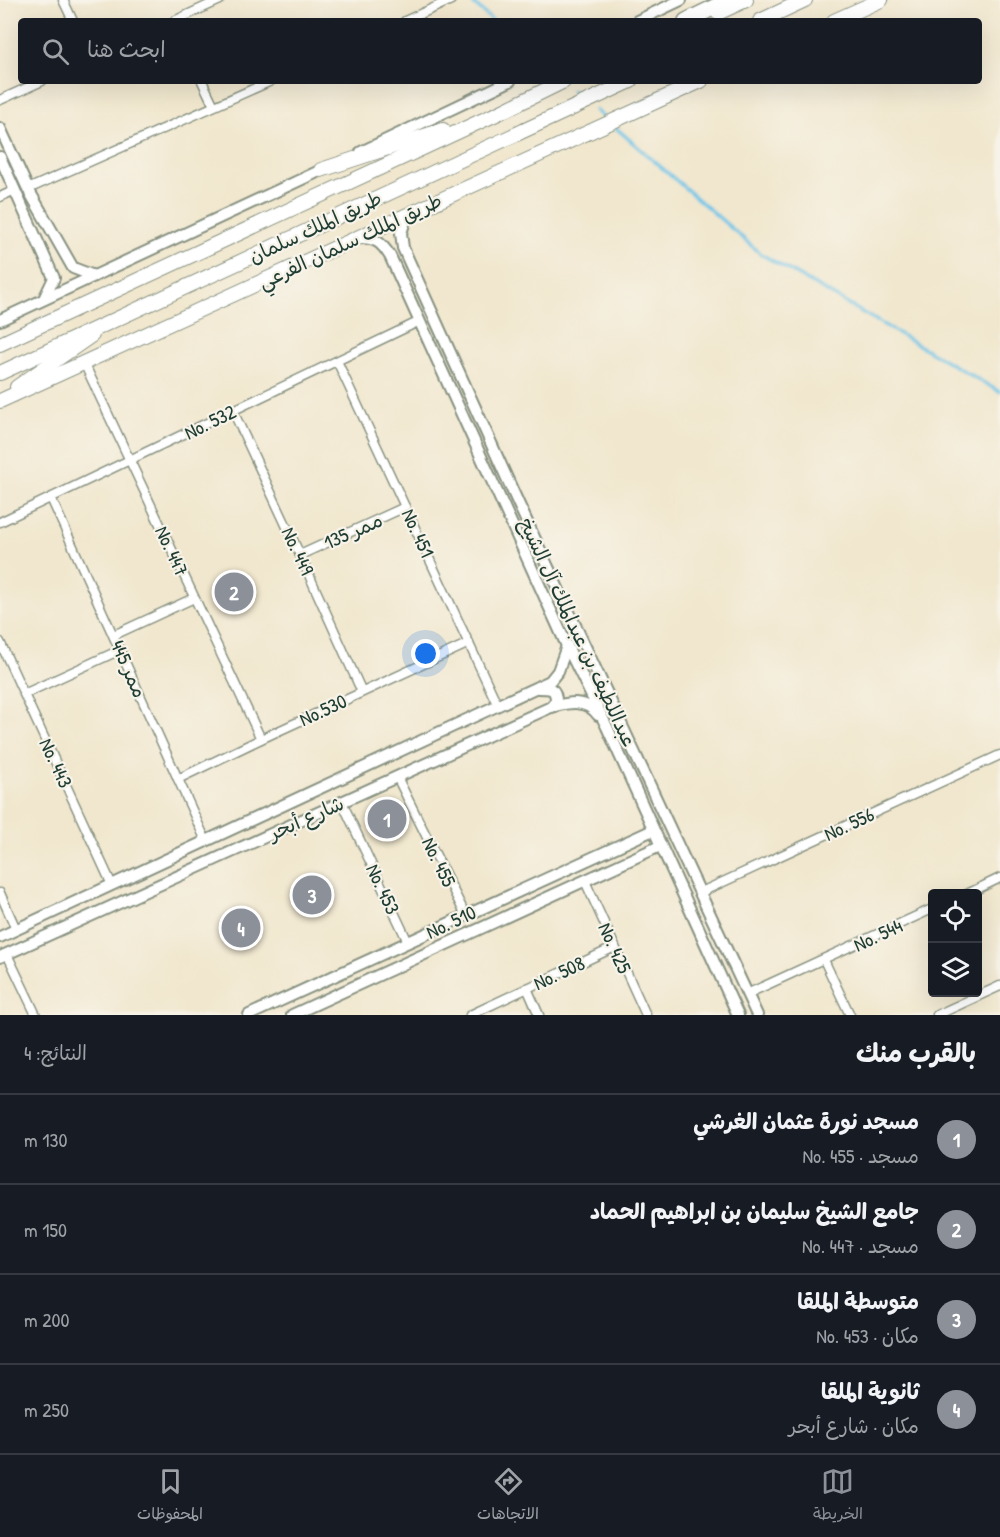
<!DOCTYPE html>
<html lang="ar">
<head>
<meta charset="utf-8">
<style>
  :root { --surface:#171b24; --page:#20242c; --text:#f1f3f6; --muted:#9ea1a6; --line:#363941; --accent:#8c9099 }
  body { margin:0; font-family:"Patrick Hand","Playpen Sans Arabic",sans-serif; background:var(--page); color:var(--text); direction:rtl }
  .controls { position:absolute; right:18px; bottom:18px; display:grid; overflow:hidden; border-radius:6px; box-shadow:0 6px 24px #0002 }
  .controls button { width:54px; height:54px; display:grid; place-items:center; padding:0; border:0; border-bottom:2px solid var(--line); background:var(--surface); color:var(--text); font:30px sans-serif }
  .you { position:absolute; left:426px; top:654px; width:21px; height:21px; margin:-15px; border:4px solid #fff; border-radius:50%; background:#1a73e8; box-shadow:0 0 0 9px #1a73e833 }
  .badge { display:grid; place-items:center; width:39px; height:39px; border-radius:50%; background:var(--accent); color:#fff; font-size:20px; font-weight:700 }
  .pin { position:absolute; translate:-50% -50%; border:3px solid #fff; box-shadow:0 2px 6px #0006 }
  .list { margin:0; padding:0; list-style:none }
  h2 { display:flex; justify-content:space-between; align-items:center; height:78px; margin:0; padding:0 24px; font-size:26px }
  h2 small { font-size:20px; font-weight:400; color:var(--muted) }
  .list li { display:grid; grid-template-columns:39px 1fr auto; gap:18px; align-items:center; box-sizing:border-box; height:90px; padding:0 24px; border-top:2px solid var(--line) }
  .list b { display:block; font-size:22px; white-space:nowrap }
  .list p { margin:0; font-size:20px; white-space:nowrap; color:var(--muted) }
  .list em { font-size:20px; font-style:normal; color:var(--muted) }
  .icon { flex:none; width:33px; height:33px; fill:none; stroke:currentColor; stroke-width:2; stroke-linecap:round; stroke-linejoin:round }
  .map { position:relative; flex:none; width:1000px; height:1015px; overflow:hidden; direction:ltr }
  .search { position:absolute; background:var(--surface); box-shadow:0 6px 24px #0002; left:18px; right:18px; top:18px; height:66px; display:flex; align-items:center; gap:15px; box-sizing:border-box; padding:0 21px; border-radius:6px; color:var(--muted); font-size:22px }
  .sheet { height:438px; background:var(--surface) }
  nav { display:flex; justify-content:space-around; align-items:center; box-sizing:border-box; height:84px; border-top:2px solid var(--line); background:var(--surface); font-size:16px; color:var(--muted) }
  nav a { display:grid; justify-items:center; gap:3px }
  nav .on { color:var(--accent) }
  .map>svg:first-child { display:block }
</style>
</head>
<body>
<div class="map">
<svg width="1000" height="1015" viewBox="0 0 1000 1015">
  <rect width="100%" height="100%" fill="#f7f3e8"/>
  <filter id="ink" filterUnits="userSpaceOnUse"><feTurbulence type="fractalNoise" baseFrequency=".0167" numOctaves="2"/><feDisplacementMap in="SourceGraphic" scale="12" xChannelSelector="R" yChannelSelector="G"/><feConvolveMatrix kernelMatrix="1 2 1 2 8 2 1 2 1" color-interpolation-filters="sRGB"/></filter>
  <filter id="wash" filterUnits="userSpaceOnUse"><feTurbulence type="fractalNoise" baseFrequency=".008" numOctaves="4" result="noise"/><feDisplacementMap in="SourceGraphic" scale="24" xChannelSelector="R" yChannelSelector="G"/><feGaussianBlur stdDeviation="1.35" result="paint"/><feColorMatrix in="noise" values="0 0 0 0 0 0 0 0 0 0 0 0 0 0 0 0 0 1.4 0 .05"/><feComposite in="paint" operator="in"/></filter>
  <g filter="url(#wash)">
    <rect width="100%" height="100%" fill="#f1e7ce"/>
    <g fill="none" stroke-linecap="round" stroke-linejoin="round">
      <g stroke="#6cc4e9" stroke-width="3">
        <polyline points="469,0 493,21"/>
        <polyline points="572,90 576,94"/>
        <polyline points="595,110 603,117"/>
        <polyline points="616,128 761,254 1000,392"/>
      </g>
    </g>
  </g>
  <g filter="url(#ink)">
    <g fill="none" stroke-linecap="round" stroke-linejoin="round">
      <g stroke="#889281" stroke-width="11">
        <g id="minor">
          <polyline points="63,0 73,21"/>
          <polyline points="174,21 220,0"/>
          <polyline points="405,21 451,0"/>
          <polyline points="202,81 214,106"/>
          <polyline points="0,100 42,81"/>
          <polyline points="28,189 271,81"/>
          <polyline points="0,197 15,190"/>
          <polyline points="337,361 498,706"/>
          <polyline points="84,363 261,739"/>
          <polyline points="233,411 300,555 362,692"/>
          <polyline points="51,498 206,841"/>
          <polyline points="0,522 420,321"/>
          <polyline points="300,555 405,507"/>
          <polyline points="114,635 194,598"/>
          <polyline points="0,642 112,885"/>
          <polyline points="24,694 120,650"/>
          <polyline points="397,777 466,916"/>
          <polyline points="178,779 261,739 469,643"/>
          <polyline points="342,802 408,942"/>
          <polyline points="585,881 646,1015"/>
          <polyline points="0,893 16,929"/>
          <polyline points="699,893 1000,755"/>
          <polyline points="967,894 1000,878"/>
          <polyline points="7,954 36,1015"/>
          <polyline points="824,960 850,1015"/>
          <polyline points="527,988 539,1015"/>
          <polyline points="747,994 932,909"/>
          <polyline points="470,1015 615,947"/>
          <polyline points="937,1015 1000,986"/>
        </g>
      </g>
      <g stroke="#889281" stroke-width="14">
        <g id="tertiary">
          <polyline points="637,21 681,0"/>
          <polyline points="0,128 28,189 73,268 94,276"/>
          <polyline points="361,152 510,81"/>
          <polyline points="0,157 54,278 44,299"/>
          <polyline points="407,215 401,233 403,248 519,505 757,1015"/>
          <path d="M359 238C376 238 381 242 390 256L567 646 607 727 738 1015"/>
          <polyline points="0,320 328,167"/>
          <path d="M538 688C551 688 556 688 556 701L551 707"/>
          <polyline points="0,937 550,681 558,671 567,646"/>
          <path d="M0 957 551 707C568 703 586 698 598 715"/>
          <polyline points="249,1015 653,830"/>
          <polyline points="292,1015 660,846"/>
        </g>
      </g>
      <g stroke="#889281" stroke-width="16">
        <g id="primary">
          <polyline points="834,21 881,0"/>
          <polyline points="17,387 92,335"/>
          <polyline points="0,401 701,81"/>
        </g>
      </g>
      <g stroke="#889281" stroke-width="16">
        <g id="trunk">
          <polyline points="718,13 746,0"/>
          <polyline points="760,21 805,0"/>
          <polyline points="321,170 443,130"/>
          <polyline points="0,344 505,110 564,81"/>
          <polyline points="0,373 631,81"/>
        </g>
      </g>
      <g stroke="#889281" stroke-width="18">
        <polyline id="motorway" points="686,21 729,0"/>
      </g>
      <use href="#minor" stroke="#fff" stroke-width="8"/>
      <use href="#tertiary" stroke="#fff" stroke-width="10"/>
      <use href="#primary" stroke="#fff" stroke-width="14"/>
      <use href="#trunk" stroke="#fff" stroke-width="14"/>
      <use href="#motorway" stroke="#fff" stroke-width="15"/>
    </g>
  </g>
  <g text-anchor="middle" stroke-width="4.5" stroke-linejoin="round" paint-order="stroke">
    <g font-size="20" fill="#1f3d34" stroke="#f7f3e8">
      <text transform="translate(315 227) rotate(-25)" y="7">طريق الملك سلمان</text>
      <text transform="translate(350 241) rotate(-25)" y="7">طريق الملك سلمان الفرعي</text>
      <text transform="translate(210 422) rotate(-26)" y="7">No. 532</text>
      <text transform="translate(353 531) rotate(-24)" y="7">ممر 135</text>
      <text transform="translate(418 533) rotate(65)" y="7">No. 451</text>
      <text transform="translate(172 551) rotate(65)" y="7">No. 447</text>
      <text transform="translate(298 551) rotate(65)" y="7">No. 449</text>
      <text transform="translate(578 632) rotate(65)" y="7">عبداللطيف بن عبدالملك آل الشيخ</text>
      <text transform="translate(129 669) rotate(66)" y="7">ممر 445</text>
      <text transform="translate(323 710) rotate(-25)" y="7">No.530</text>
      <text transform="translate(56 763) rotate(65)" y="7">No. 443</text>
      <text transform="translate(306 818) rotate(-24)" y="7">شارع أبحر</text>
      <text transform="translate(849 824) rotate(-25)" y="7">No. 556</text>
      <text transform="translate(439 862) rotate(64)" y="7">No. 455</text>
      <text transform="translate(383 889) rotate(65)" y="7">No. 453</text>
      <text transform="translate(451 922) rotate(-25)" y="7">No. 510</text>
      <text transform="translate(878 935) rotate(-25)" y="7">No. 544</text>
      <text transform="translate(615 948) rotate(66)" y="7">No. 425</text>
      <text transform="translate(559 973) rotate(-25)" y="7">No. 508</text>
    </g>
  </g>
</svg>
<div class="controls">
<button><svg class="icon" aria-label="locate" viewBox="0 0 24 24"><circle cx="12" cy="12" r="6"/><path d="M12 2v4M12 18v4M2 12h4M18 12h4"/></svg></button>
<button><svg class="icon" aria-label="layers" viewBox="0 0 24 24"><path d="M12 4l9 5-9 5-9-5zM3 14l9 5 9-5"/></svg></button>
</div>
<div class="you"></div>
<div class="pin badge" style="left:387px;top:819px">1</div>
<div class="pin badge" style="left:234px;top:592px">2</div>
<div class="pin badge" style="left:312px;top:895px">3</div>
<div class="pin badge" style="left:241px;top:928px">4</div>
<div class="search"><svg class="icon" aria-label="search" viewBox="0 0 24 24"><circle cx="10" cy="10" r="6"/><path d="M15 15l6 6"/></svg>ابحث هنا</div>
</div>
<section class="sheet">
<h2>بالقرب منك<small>النتائج: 4</small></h2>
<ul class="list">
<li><span class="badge">1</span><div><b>مسجد نورة عثمان الغرشي</b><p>مسجد · No. 455</p></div><em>130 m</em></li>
<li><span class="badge">2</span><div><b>جامع الشيخ سليمان بن ابراهيم الحماد</b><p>مسجد · No. 447</p></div><em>150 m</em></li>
<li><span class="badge">3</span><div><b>متوسطة الملقا</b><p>مكان · No. 453</p></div><em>200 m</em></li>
<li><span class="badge">4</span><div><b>ثانوية الملقا</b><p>مكان · شارع أبحر</p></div><em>250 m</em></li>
</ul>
</section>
<nav>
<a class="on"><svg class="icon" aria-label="map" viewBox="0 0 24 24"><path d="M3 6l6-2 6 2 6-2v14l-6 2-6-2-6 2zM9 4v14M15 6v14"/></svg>الخريطة</a>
<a><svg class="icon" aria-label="directions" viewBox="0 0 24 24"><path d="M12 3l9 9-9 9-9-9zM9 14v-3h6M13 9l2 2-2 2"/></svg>الاتجاهات</a>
<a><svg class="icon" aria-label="saved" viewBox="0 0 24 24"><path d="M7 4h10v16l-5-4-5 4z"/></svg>المحفوظات</a>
</nav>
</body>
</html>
